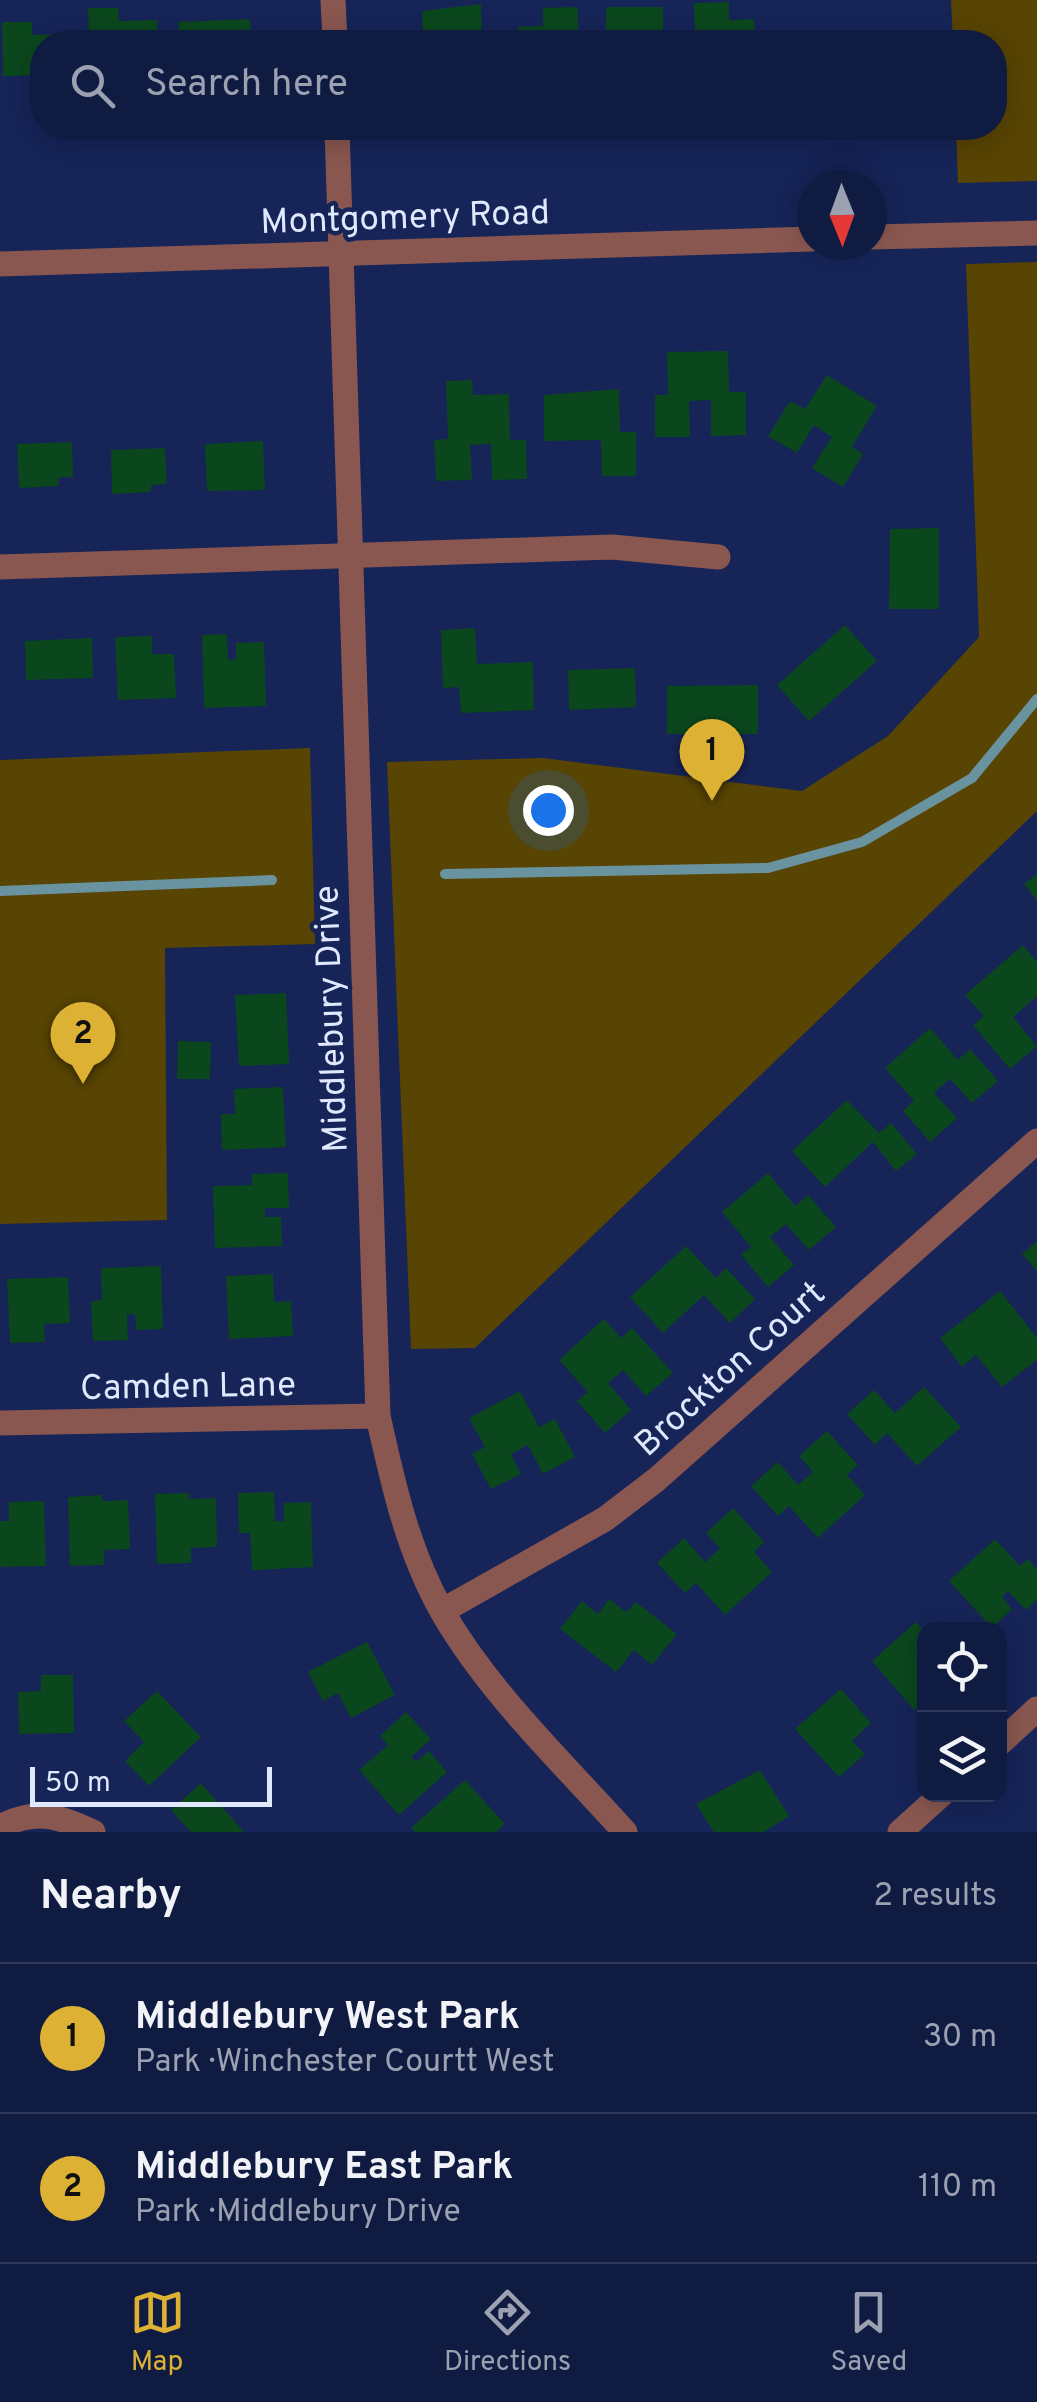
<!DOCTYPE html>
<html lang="en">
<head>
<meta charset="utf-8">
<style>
  :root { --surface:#101b42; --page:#1e284d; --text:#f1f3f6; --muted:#9ca1b2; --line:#30395b; --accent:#ddb133 }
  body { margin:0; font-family:Overpass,sans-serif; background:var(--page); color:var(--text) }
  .controls { position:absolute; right:30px; bottom:30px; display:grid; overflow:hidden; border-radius:20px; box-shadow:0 5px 25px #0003 }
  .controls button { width:90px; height:90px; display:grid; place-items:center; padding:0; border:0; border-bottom:2px solid var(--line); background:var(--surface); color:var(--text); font:50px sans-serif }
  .compass { position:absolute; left:797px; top:170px; width:90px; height:90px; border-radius:50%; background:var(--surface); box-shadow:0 5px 25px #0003; rotate:179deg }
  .scale { position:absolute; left:30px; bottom:25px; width:242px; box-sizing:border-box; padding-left:10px; border:5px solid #e0e8fd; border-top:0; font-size:28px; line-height:35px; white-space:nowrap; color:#e0e8fd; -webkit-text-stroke:8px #162458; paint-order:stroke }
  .you { position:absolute; left:548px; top:810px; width:35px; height:35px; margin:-25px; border:8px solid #fff; border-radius:50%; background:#1a73e8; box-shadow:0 0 0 15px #1a73e833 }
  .badge { display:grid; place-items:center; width:65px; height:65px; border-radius:50%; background:var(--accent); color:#111; font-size:32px; font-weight:700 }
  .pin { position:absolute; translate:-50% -82px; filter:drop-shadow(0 2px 5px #0008) }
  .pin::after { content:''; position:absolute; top:52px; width:35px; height:30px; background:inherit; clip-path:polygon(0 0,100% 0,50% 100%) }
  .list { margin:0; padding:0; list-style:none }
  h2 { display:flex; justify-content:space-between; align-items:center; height:130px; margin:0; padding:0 40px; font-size:42px }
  h2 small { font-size:32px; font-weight:400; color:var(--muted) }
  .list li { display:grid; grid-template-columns:65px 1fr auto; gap:30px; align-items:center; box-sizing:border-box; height:150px; padding:0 40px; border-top:2px solid var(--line) }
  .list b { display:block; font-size:38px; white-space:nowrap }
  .list p { margin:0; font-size:32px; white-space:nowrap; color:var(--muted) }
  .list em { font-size:32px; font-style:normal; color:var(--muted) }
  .icon { flex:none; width:55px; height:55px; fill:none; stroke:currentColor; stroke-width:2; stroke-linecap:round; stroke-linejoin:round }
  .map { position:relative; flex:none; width:1037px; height:1832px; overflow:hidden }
  .search { position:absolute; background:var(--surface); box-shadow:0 5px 25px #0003; left:30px; right:30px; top:30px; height:110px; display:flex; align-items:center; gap:25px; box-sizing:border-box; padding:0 35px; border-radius:40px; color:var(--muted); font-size:38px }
  .sheet { height:430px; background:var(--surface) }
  nav { display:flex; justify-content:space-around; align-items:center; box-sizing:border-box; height:140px; border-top:2px solid var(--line); background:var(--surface); font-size:28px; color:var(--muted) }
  nav a { display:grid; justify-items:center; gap:5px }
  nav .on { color:var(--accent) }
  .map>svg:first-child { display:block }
</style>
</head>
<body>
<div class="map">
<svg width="1037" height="1832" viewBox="0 0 1037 1832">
  <rect width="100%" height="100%" fill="#162458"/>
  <g fill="#584403">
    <polygon points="951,0 1037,0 1037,181 958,183 956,128 994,128 994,42 953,42"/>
    <polygon points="1037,262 1037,811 475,1348 411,1349 387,762 543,758 802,791 888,736 979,637 966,264"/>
    <polygon points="310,748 315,944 165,948 167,1220 0,1224 0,760"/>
  </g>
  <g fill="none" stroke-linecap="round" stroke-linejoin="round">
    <g stroke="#68939f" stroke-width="10">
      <polyline points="445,874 768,868 862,842 972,778 1037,699"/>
      <polyline points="0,891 272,880"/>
    </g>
  </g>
  <g fill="#0b471d">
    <polygon points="729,2 729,20 754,19 755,42 695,42 694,3"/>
    <polygon points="481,4 482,42 423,42 422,11"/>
    <polygon points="578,7 578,42 518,42 518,27 543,26 543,8"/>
    <rect x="606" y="7" width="57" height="35"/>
    <polygon points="88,8 118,8 119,21 157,20 158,42 89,42"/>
    <polygon points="250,19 251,42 179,42 178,22"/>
    <polygon points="2,22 32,22 32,35 71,34 71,42 42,42 42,75 3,76"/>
    <polygon points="931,36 931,42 872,42 872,39"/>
    <polygon points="728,351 729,392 746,392 746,435 711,436 711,400 689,401 690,437 655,437 655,395 668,395 667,352"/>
    <polygon points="827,375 877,406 852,447 863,454 843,487 812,468 832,437 814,425 797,453 768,436 790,401 805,409"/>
    <polygon points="472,380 473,395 509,394 510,440 526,440 527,479 492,480 491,444 470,445 472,480 436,481 434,440 448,439 446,381"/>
    <polygon points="619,389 620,432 636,432 636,476 602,476 601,440 544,441 544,395"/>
    <polygon points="263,441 265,490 207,491 205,444"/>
    <polygon points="72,442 73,477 58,478 58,486 19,488 17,444"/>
    <polygon points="165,448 167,484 151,485 151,492 112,494 111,450"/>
    <polygon points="939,528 939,609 889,609 890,529"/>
    <polygon points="845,625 877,661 809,721 777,685"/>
    <polygon points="475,628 477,664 533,662 534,710 461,713 459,687 443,688 441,630"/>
    <polygon points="227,634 228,660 236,659 236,643 264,642 266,706 204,708 202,635"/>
    <polygon points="152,636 152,654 174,654 176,698 118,700 115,637"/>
    <polygon points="92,638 93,678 26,680 25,641"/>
    <polygon points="635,668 636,707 569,710 568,670"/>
    <polygon points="758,685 758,734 667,734 667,686"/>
    <polygon points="1037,874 1037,900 1024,884"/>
    <polygon points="1023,945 1037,962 1037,996 1013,1017 1037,1046 1010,1069 973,1025 984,1016 965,995"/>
    <polygon points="286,993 289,1064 239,1066 235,995"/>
    <polygon points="930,1028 958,1060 970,1049 998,1081 972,1103 950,1079 934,1093 957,1118 930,1142 903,1111 914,1101 885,1068"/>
    <polygon points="178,1041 211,1042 210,1079 177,1079"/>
    <polygon points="283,1087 286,1147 222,1150 221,1114 235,1114 234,1089"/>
    <polygon points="847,1100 879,1133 891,1123 917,1154 896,1171 873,1142 825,1187 792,1151"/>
    <polygon points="288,1173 289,1208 265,1208 265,1217 281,1217 282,1246 215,1248 213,1186 252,1185 252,1174"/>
    <polygon points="768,1173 795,1206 808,1195 836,1227 809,1250 786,1224 770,1237 794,1265 768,1287 741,1255 751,1247 722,1212"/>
    <polygon points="1037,1241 1037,1271 1022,1254"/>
    <polygon points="686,1246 716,1278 726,1268 755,1299 730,1323 704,1295 663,1333 630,1297"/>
    <polygon points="161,1266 163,1329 136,1330 135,1314 127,1315 128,1340 93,1341 91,1301 102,1300 101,1268"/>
    <polygon points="273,1274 274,1302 291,1301 293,1336 229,1339 226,1276"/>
    <polygon points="68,1277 70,1323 44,1324 45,1342 10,1343 7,1279"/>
    <polygon points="1000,1291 1037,1338 1037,1360 1002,1387 976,1355 962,1367 940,1338"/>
    <polygon points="604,1319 621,1338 632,1328 673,1373 646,1396 623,1370 608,1383 631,1410 605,1433 577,1401 588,1392 559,1360"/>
    <polygon points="924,1387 961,1427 917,1466 887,1433 875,1445 847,1414 874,1390 895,1413"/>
    <polygon points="520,1391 539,1427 555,1419 575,1457 543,1474 528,1445 511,1454 521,1474 491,1489 472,1454 485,1447 469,1418"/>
    <polygon points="827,1431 858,1465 847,1475 865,1495 818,1538 789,1506 778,1516 751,1486 778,1462 798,1485 813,1472 799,1456"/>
    <polygon points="274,1492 275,1521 284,1521 284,1503 311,1502 313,1567 252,1570 250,1533 239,1533 238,1493"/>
    <polygon points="189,1493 189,1499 216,1498 217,1547 191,1548 191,1563 157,1564 155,1494"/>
    <polygon points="102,1495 102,1501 128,1500 130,1549 104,1550 104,1565 70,1566 68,1497"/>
    <polygon points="44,1501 46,1566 0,1567 0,1521 9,1521 9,1502"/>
    <polygon points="733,1508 764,1542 754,1552 772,1572 725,1615 696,1583 685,1593 657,1563 684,1538 705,1562 720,1548 706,1533"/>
    <polygon points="995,1539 1020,1566 1028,1559 1037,1569 1037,1600 1026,1610 1008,1591 1002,1597 1012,1609 992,1628 949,1581"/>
    <polygon points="609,1599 626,1612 636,1602 677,1634 652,1665 634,1650 616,1672 560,1629 582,1601 598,1614"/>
    <polygon points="916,1622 924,1631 924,1700 914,1710 872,1661"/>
    <polygon points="367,1642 395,1695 351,1718 338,1693 323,1701 308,1672"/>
    <polygon points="41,1675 73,1675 74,1733 19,1734 18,1692 41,1691"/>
    <polygon points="841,1689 871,1723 852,1741 865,1754 839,1777 795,1729"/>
    <polygon points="157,1691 201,1737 149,1786 125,1761 144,1742 124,1721"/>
    <polygon points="406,1712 431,1739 411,1757 416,1762 429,1751 447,1772 399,1815 359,1770 388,1745 380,1736"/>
    <polygon points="760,1770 789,1816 764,1832 714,1832 696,1804"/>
    <polygon points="465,1780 505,1824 496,1832 415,1832 411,1828"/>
    <polygon points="201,1783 244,1832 191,1832 171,1810"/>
  </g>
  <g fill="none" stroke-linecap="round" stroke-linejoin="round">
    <g stroke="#895750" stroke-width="25">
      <polyline points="333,0 335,42"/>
      <path d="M337 128 378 1416C393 1484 408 1552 443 1613 490 1694 563 1763 625 1832"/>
      <polyline points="0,567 612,547 718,557"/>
      <polyline points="0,1423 378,1416"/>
      <polyline points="442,1611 605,1519 656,1480 1037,1141"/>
      <polyline points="1000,1743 1037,1709"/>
      <path d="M0 1827C35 1808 59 1816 93 1832"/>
      <polyline points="900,1832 942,1794"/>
    </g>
    <g stroke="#895750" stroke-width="25">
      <polyline points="872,237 1037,233"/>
      <polyline points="0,264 812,239"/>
    </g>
  </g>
  <g text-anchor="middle" stroke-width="9" stroke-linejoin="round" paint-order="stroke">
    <g font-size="35" fill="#e0e8fd" stroke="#162458">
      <text transform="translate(405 216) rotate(-2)" y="12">Montgomery Road</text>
      <text transform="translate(330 1019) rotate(-92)" y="12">Middlebury Drive</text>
      <text transform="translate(729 1368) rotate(-42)" y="12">Brockton Court</text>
      <text transform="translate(188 1385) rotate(-1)" y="12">Camden Lane</text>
    </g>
  </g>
</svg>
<div class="controls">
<button><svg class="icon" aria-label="locate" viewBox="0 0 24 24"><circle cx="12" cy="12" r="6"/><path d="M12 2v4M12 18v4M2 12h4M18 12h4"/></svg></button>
<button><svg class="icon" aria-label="layers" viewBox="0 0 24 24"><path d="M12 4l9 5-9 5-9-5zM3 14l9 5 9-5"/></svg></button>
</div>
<svg class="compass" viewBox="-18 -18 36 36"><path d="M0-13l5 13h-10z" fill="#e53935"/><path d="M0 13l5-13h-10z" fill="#9ca1b2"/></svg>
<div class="scale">50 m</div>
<div class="you"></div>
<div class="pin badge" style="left:712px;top:801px">1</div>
<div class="pin badge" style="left:83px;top:1084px">2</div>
<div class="search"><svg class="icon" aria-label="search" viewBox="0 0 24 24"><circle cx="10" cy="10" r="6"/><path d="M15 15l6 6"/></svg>Search here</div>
</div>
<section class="sheet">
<h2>Nearby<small>2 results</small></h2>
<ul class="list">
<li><span class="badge">1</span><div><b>Middlebury West Park</b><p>Park · Winchester Courtt West</p></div><em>30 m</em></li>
<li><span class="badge">2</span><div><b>Middlebury East Park</b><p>Park · Middlebury Drive</p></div><em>110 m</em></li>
</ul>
</section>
<nav>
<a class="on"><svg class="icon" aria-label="map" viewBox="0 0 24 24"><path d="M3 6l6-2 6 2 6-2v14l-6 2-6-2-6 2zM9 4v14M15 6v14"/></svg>Map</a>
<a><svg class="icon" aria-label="directions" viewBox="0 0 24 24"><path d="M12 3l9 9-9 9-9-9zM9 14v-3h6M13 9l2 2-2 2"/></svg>Directions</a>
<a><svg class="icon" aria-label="saved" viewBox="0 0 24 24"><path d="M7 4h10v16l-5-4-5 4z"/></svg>Saved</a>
</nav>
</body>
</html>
